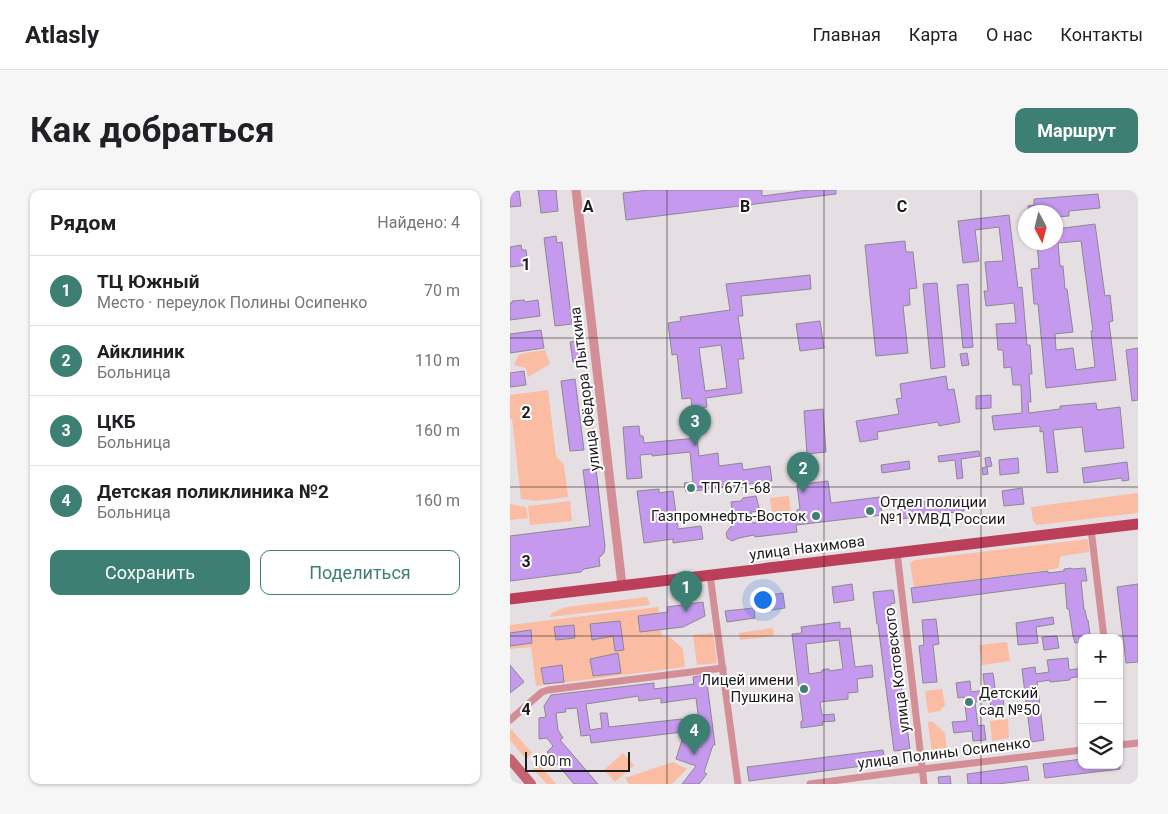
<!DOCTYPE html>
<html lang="ru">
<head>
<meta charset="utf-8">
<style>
  :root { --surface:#fff; --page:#f6f6f6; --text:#202124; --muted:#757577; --line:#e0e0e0; --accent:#3d8073 }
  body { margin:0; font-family:Roboto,sans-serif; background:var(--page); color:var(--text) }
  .controls { position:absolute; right:15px; bottom:15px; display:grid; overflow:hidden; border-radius:10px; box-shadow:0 1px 4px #0004 }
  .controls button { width:45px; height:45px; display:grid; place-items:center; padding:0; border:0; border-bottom:1px solid var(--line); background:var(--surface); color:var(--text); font:25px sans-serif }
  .compass { position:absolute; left:508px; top:15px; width:45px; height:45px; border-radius:50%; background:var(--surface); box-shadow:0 1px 4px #0004; rotate:173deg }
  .scale { position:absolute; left:15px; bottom:12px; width:105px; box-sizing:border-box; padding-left:5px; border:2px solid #1e1b1d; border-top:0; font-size:14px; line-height:18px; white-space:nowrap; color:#1e1b1d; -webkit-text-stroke:4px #fff; paint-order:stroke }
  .you { position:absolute; left:252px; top:409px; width:18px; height:18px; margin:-12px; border:4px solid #fff; border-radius:50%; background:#1a73e8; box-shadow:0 0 0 8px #1a73e833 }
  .badge { display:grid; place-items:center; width:32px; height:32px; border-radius:50%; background:var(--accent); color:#fff; font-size:16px; font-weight:700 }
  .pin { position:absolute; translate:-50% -41px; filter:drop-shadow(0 1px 2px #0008) }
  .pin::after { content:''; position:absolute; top:26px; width:18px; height:15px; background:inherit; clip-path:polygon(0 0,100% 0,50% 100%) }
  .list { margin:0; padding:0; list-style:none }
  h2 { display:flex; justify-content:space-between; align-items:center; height:65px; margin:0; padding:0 20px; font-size:21px }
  h2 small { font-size:16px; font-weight:400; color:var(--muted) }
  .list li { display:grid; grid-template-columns:32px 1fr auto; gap:15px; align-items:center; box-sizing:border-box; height:70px; padding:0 20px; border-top:1px solid var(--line) }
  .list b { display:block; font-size:19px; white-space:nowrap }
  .list p { margin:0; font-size:16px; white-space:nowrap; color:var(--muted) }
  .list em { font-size:16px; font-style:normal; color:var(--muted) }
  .actions { display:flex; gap:10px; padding:15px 20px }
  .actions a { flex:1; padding:11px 0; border:1px solid var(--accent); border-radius:10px; text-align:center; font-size:18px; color:var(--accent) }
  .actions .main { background:var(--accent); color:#fff }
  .icon { flex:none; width:28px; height:28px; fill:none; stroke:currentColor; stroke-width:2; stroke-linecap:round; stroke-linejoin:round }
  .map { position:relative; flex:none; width:628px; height:594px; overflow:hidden; border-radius:10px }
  header { display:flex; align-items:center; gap:30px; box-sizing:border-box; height:70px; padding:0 25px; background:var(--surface); border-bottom:1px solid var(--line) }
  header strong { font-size:24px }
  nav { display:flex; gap:28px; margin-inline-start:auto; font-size:18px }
  .intro { display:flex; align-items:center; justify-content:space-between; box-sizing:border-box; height:120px; padding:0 30px }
  h1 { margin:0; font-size:35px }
  .button { padding:12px 22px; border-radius:10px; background:var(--accent); color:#fff; font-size:18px; font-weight:700 }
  main { display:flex; gap:30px; padding:0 30px }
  aside { flex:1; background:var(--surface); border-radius:10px; box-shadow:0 1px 4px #0004 }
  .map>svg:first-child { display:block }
</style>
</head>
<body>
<header>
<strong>Atlasly</strong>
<nav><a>Главная</a><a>Карта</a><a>О нас</a><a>Контакты</a></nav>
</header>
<div class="intro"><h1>Как добраться</h1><a class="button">Маршрут</a></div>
<main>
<aside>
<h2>Рядом<small>Найдено: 4</small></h2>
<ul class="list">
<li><span class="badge">1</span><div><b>ТЦ Южный</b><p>Место · переулок Полины Осипенко</p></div><em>70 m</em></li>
<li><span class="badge">2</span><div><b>Айклиник</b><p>Больница</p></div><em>110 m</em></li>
<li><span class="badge">3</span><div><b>ЦКБ</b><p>Больница</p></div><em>160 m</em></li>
<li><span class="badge">4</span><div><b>Детская поликлиника №2</b><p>Больница</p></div><em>160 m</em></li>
</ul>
<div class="actions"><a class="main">Сохранить</a><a>Поделиться</a></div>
</aside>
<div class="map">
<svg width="628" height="594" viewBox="0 0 628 594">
  <rect width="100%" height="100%" fill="#e5dee2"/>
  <g fill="#fabda3">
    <polygon points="35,160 40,174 18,187 16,178 4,175 9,164"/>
    <polygon points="77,182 87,265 81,266 71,183"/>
    <polygon points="38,200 46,266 54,275 58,307 26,311 11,309 2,229 0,229 0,205"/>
    <polygon points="628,303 628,323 527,335 523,331 521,317"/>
    <polygon points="279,306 281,322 262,324 260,308"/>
    <polygon points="60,311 62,331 20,335 18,316"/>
    <polygon points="0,314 16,317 18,328 0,330"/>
    <polygon points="578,349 579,362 552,366 550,368 549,377 545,379 404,398 400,373 405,370"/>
    <polygon points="137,407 140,415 40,427 42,423 56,417"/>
    <polygon points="148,417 152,447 160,447 173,459 175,477 26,496 21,457 0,459 0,435"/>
    <polygon points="263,438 264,446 230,450 229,443"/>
    <polygon points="203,443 207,473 187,475 183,445"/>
    <polygon points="497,452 500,471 472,475 469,455"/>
    <polygon points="432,499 435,515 430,521 418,523 415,501"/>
    <polygon points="498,529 499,548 482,551 480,531"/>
    <polygon points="418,532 423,532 435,543 437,563 422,564"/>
    <polygon points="0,538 22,563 16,569 0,550"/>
    <polygon points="113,563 124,575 105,592 94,580"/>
    <polygon points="163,572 177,579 162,594 119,594 115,588"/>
    <polygon points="29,574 46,594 37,594 23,579"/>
  </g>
  <g fill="#c599ed" stroke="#8c8990" fill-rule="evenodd">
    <polygon points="28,0 46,0 48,21 31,23"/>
    <polygon points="139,0 252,0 252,6 299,0 326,0 326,4 116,30 113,3"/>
    <polygon points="9,1 11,16 0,17 0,2"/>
    <polygon points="588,4 590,18 559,21 559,26 546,27 546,22 519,22 518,16 524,15 524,9"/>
    <polygon points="499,25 508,98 512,97 517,155 520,155 522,184 519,184 521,212 518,212 519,223 550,219 550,216 586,213 587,220 610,217 614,258 575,262 572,237 543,240 548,282 537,283 533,241 530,242 530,236 484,240 482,226 512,223 511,195 503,195 501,177 494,178 493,160 488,160 486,134 506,133 504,113 476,116 474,101 478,101 475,72 493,71 489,37 465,40 469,71 453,73 448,31"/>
    <path d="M585 34 595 106 600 105 603 131 599 132 606 190 536 198 528 114H524L521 79 529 78 527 52H546V39ZM571 51 583 141H581L585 177 566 180 563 158 546 160 545 144 563 142 557 99H555L553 76H550L548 53Z"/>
    <polygon points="46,46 47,53 52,52 62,134 45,136 34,48"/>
    <polygon points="395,51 396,62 403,62 407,98 399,99 400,115 393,116 398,163 366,166 355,55"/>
    <polygon points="11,55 12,60 16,60 18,75 0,77 0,57"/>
    <path d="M300 85 301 99 231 106 233 126H228L234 169H228L232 203 196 208 197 217 182 219 181 208 172 209 167 164 162 165 158 133 171 131 170 127 220 120 216 94ZM211 155 217 198 195 201 189 158Z"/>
    <polygon points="427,93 435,177 421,179 413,94"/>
    <polygon points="458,94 463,157 453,158 447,95"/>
    <polygon points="14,110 15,112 28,110 30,126 0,130 0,113 2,113 2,111"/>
    <polygon points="310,131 314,158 290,161 286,134"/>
    <polygon points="31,140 34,158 0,163 0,144"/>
    <polygon points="72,150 74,171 63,172 60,152"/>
    <polygon points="628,158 628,210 622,211 616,160"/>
    <polygon points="457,163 459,175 452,176 450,164"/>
    <polygon points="14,181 16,195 0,197 0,183"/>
    <polygon points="436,186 438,200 444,199 450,232 429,236 428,232 367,242 368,249 350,252 346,231 389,224 386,209 392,208 390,194"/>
    <polygon points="65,189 74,260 60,261 51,191"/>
    <polygon points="481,205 481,218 466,219 466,206"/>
    <polygon points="313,219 316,262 297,264 294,221"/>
    <polygon points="129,236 130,246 133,246 134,253 187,248 189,266 208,263 209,276 232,273 233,280 260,276 262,291 176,302 174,293 183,292 180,262 142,266 142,264 130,265 132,288 117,289 113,237"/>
    <polygon points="469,261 470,266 451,269 453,288 447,289 445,270 429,272 428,266"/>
    <polygon points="480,267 482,276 477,277 478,284 473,285 472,278 476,277 475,268"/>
    <polygon points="508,268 509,283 490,285 489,270"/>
    <polygon points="399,271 400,279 372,283 371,275"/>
    <polygon points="617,272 619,290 612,291 612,288 574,293 572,278"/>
    <polygon points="86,278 95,356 94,363 89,368 90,376 74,379 71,382 0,391 0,346 80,336 73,280"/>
    <polygon points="318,291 321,313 370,307 372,325 286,335 287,342 245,347 244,345 229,348 222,351 217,348 216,343 224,332 221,312 231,311 233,308 246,306 250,321 241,322 243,333 287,327 287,320 290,319 287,295"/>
    <polygon points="512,298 514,314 494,316 492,301"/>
    <polygon points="149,299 149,303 163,301 168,339 191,336 193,349 163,353 163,349 134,353 127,301"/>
    <polygon points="452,307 454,321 391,329 390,314"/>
    <polygon points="561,378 562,379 575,378 577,391 571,391 574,420 575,420 577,430 578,430 580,444 578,444 579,448 572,448 572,452 565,453 563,446 559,419 557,419 555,393 403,413 401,398 538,381 538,383 554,381 554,379"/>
    <polygon points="342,394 344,410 324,413 322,397"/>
    <polygon points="628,394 628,472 616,473 607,397"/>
    <polygon points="383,400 385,413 380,414 400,559 384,561 368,434 367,434 363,402"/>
    <polygon points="273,403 275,418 256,421 254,406"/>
    <polygon points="193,412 195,426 173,437 130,442 128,426 158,422 157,417"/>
    <polygon points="244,418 245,428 217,432 215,421"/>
    <polygon points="543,427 544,434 526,437 528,453 508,455 506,433"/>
    <polygon points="426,429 429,454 423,455 427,492 413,493 409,456 414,455 412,430"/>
    <polygon points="110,431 114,460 105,461 103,446 82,450 80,434"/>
    <path d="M330 432V439L340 438 345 477 362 475 363 487 347 489 348 502 338 503V509L310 512 312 525 324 524 325 531 312 532 313 535 291 538V531H293L292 524 282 444 292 443 291 437ZM329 450 333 479 319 481V479H316L312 480V482L299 484 296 454Z"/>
    <polygon points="64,435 65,448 46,450 44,437"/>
    <polygon points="21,440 22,453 0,456 0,443"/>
    <polygon points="547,446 549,458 534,460 532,447"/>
    <polygon points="108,463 111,483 83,486 80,469"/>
    <polygon points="558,468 559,480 572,478 572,486 560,488 560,490 540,492 540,490 527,492 534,550 521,552 512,479 525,477 526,484 539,482 537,470"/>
    <polygon points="0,475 14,492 0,503"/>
    <polygon points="52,475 54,492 34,494 31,478"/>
    <polygon points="483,483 486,505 493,504 494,519 481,521 480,510 465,512 468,536 474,535 476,550 463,551 462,541 444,543 442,532 457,531 454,507 448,508 446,493 460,491 461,502 475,500 473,484"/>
    <polygon points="196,485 205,555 203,555 194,582 197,584 189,594 172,594 186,576 166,569 172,550 192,557 186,508 151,513 151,508 129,511 128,506 76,514 80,540 92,538 90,523 97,523 99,537 172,529 173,542 81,553 80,545 71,546 67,518 55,519 56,522 46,523 48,540 53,548 50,550 88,594 64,594 37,562 43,556 37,548 29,549 29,528 36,527 34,516 41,505 144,493 144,499 184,494 183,487"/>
    <polygon points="373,560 375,573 239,591 237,577"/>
    <polygon points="572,569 572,575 610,575 610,579 535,588 533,574"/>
    <polygon points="517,576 519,590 488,594 458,594 457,584"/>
    <polygon points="440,586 441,594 429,594 428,587"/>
  </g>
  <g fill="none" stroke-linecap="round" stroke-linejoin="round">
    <g stroke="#d38e96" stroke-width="7">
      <polyline points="581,339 594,448"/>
      <polyline points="387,362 414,594"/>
      <polyline points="200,385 228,594"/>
      <polyline points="0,530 32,502 38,500 213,478"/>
      <polyline points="609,555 628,553"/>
      <polyline points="300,594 404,580 572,560"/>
    </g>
    <polyline stroke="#d38e96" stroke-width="9" points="66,0 112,395"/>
    <polyline stroke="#c66373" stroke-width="10" points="0,569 21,594"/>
    <polyline stroke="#bb3f59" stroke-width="11" points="0,409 628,334"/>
  </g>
  <path fill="none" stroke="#1e1b1d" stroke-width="1" stroke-opacity="0.55" d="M157 0V594M314 0V594M471 0V594M0 148H628M0 297H628M0 446H628"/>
  <g fill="#3d8073" stroke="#fff" stroke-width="2">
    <circle cx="181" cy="298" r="5"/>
    <circle cx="360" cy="321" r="5"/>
    <circle cx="306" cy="326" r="5"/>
    <circle cx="294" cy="499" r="5"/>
    <circle cx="459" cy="512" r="5"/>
  </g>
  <g text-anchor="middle" stroke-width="4" stroke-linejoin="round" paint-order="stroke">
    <g font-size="15" fill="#1e1b1d" stroke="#fff">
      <text transform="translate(75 199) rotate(-97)" y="5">улица Фёдора Лыткина</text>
      <text transform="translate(297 358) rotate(-7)" y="5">улица Нахимова</text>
      <text transform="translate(387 480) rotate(-97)" y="5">улица Котовского</text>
      <text transform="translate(434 563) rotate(-7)" y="5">улица Полины Осипенко</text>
    </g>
    <g font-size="15" fill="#1e1b1d" stroke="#fff" text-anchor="start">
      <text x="191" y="303">ТП 671-68</text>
      <text x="370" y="317">Отдел полиции<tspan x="370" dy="17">№1 УМВД России</tspan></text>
      <text x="296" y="331" text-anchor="end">Газпромнефть-Восток</text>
      <text x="284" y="495" text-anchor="end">Лицей имени<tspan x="284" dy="17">Пушкина</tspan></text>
      <text x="469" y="508">Детский<tspan x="469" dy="17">сад №50</tspan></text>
    </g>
  </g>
  <g font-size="16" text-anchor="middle" font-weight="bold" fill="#1e1b1d" stroke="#fff" stroke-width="4" stroke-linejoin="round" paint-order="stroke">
    <text x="78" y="22">A</text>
    <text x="235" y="22">B</text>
    <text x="392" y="22">C</text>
    <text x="16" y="80">1</text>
    <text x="16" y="228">2</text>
    <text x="16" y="377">3</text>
    <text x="16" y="525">4</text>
  </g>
</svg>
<div class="controls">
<button>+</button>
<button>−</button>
<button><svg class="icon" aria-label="layers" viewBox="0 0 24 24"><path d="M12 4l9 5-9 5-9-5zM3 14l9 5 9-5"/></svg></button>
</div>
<svg class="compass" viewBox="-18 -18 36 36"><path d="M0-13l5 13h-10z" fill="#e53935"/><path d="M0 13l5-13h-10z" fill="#757577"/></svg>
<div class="scale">100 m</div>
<div class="you"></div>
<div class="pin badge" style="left:176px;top:422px">1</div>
<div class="pin badge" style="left:293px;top:303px">2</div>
<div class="pin badge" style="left:185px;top:256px">3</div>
<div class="pin badge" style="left:184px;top:565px">4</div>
</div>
</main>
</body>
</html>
